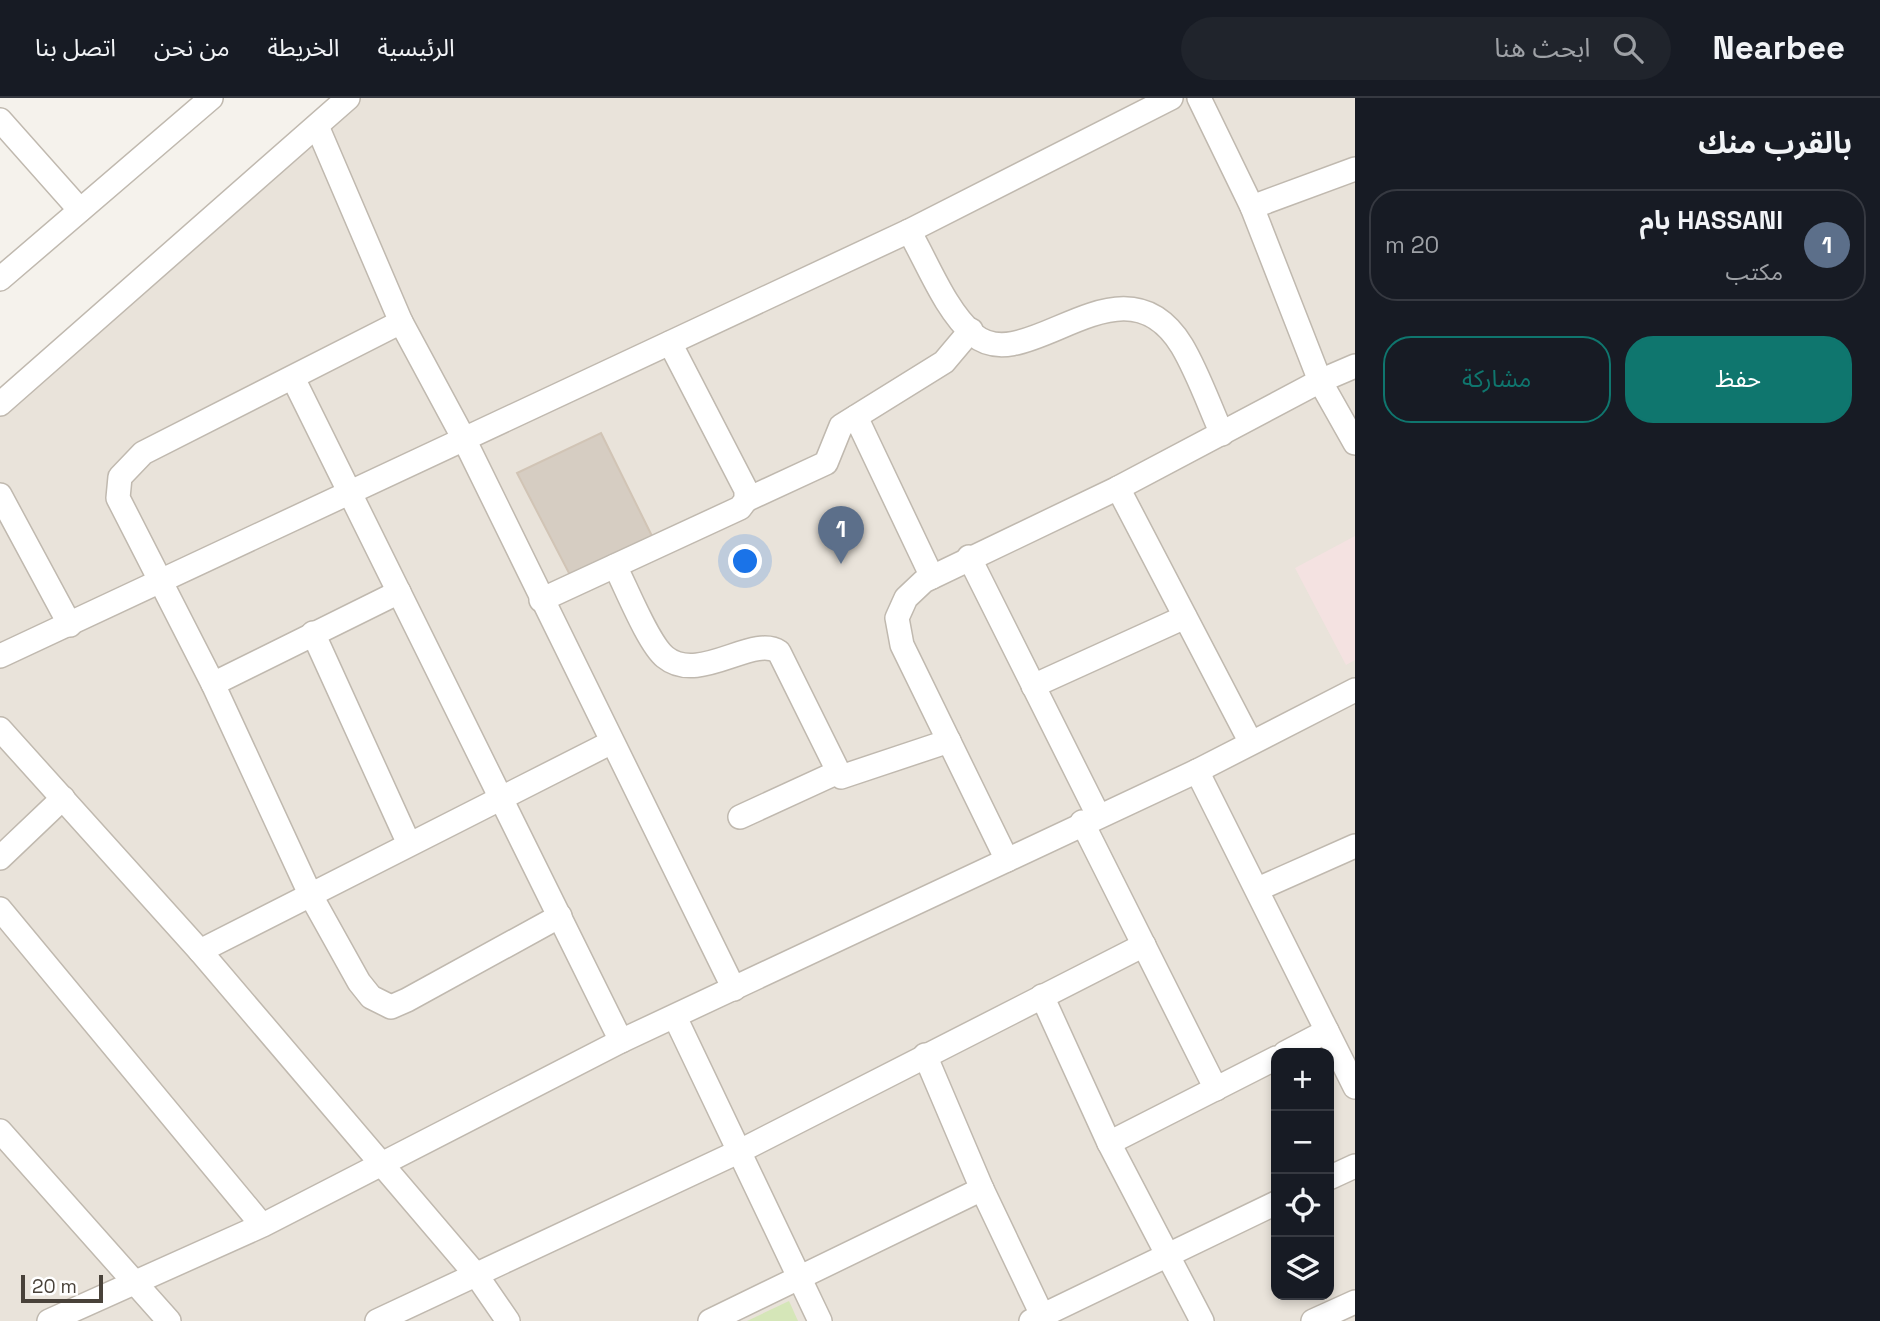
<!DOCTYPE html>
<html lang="ar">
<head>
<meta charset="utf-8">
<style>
  :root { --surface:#171b24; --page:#20242c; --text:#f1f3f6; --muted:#9ea1a6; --line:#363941; --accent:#0f766e }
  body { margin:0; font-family:"Space Grotesk","Noto Sans Arabic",sans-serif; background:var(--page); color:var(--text); direction:rtl }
  .controls { position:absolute; right:21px; bottom:21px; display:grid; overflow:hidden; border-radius:14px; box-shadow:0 4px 10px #0003 }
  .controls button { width:63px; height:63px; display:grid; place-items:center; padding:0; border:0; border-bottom:2px solid var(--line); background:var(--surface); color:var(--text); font:35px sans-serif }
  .scale { position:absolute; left:21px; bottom:18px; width:82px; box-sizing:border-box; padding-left:7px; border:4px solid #49423a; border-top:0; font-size:19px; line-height:24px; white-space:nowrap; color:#49423a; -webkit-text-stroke:5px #fff; paint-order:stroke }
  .you { position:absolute; left:746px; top:464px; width:24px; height:24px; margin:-18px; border:5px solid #fff; border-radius:50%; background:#1a73e8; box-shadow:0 0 0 10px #1a73e833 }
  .badge { display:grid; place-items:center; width:46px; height:46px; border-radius:50%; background:var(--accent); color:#fff; font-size:23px; font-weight:700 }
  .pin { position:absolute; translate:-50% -58px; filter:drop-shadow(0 2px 4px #0008) }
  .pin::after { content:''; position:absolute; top:37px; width:24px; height:21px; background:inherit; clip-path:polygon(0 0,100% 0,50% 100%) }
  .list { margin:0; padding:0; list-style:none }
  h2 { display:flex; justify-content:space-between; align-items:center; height:91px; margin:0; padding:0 28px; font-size:30px }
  h2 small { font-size:23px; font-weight:400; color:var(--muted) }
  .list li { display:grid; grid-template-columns:46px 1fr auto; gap:21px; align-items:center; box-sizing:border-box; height:112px; margin:0 14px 14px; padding:0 14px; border:2px solid var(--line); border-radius:28px }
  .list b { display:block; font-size:26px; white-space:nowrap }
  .list p { margin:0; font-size:23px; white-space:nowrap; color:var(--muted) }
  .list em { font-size:23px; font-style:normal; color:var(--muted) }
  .actions { display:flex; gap:14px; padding:21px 28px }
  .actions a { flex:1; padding:16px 0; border:2px solid var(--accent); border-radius:28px; text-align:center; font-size:24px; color:var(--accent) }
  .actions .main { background:var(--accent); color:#fff }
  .icon { flex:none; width:38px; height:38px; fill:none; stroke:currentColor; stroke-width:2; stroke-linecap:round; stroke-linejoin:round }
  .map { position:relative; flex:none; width:1355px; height:1223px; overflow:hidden; direction:ltr }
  header { display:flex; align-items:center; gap:42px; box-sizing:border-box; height:98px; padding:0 35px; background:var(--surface); border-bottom:2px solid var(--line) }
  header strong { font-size:33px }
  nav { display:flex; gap:38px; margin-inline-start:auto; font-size:24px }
  .search { width:490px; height:63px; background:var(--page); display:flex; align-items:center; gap:18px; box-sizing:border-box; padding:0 24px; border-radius:38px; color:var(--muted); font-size:26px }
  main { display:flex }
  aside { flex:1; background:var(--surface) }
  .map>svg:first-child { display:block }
</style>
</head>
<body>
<header>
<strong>Nearbee</strong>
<div class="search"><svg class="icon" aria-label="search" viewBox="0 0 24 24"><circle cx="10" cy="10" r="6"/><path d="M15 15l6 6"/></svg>ابحث هنا</div>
<nav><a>الرئيسية</a><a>الخريطة</a><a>من نحن</a><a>اتصل بنا</a></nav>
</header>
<main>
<aside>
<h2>بالقرب منك<small></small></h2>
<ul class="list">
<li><span class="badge" style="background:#5c6f8a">1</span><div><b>HASSANI بام</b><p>مكتب</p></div><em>20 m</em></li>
</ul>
<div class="actions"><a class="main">حفظ</a><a>مشاركة</a></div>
</aside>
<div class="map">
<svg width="1355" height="1223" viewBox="0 0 1355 1223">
  <rect width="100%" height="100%" fill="#f5f2ec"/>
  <path fill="#e9e3da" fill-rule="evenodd" d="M342 0H1355V1223H0V297ZM1276 955H1329V1197H1276Z"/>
  <polygon fill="#f4e2e1" points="1355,438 1355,562 1346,567 1295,470"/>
  <polygon fill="#d5e6b8" points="789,1203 798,1223 747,1223"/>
  <polygon fill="#d6cdc2" stroke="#d1c4b5" stroke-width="2" points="601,335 653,440 570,477 517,375"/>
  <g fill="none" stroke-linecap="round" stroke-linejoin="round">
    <g stroke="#c0b9af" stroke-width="26">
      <g id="street">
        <polyline points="1199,0 1252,109 1320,283 1355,345"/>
        <polyline points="0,22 80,112"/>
        <polyline points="317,28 401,224 464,341 734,891"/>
        <polyline points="1252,109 1355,71"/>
        <path d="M909 133C928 166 945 212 974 237 1027 282 1122 150 1182 248 1198 275 1209 307 1222 336"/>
        <polyline points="0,181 211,0"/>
        <polyline points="401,224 143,355 120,379 118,400 213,586 310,796 359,884 371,899 391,909 407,902 560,818"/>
        <polyline points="293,280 621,943"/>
        <polyline points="0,306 348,0"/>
        <polyline points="856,319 932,479"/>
        <polyline points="1118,390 1250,643"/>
        <polyline points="0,397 70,527"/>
        <polyline points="746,402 826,365 841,328 944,264 971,232"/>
        <polyline points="969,459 1098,717"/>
        <path d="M615 468C626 489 648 545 665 559 699 587 753 536 779 554L841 679 949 643"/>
        <polyline points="541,502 740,410 746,402 746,392 670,245"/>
        <polyline points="313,535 409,746"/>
        <polyline points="0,558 909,133 1171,0"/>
        <polyline points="213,586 399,494"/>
        <polyline points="1033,588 1185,519"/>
        <polyline points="0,631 200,853 477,1178 508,1223"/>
        <polyline points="1197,673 1355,989"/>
        <polyline points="740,719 838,674"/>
        <polyline points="1082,724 1216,991"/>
        <polyline points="0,760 63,700"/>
        <polyline points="1007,762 902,547 897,520 906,500 924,483 1118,390 1320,283 1355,268"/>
        <polyline points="1258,791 1355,748"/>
        <polyline points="0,811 262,1127"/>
        <polyline points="200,853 610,645"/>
        <polyline points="1042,898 1109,1045 1202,1223"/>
        <polyline points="675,919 820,1223"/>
        <polyline points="1285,955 1327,933"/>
        <polyline points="925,957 982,1091 1042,1217"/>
        <polyline points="0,1033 169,1223"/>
        <polyline points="1109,1045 1276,960"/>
        <polyline points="1329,1080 1355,1068"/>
        <polyline points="49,1223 263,1127 621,943 1197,673 1355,592"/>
        <polyline points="377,1223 740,1053 1144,847"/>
        <polyline points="710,1223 982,1091"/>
        <polyline points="1031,1223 1276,1105"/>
        <polyline points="1313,1223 1355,1204"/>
      </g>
    </g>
    <use href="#street" stroke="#fff" stroke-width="23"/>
  </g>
</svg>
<div class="controls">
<button>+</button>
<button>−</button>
<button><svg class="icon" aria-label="locate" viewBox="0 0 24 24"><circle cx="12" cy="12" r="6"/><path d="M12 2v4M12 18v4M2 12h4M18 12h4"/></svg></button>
<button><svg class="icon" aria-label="layers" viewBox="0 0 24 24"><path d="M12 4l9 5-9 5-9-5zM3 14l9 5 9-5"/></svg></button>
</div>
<div class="scale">20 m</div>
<div class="you"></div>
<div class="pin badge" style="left:841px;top:466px;background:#5c6f8a">1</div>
</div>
</main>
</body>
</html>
